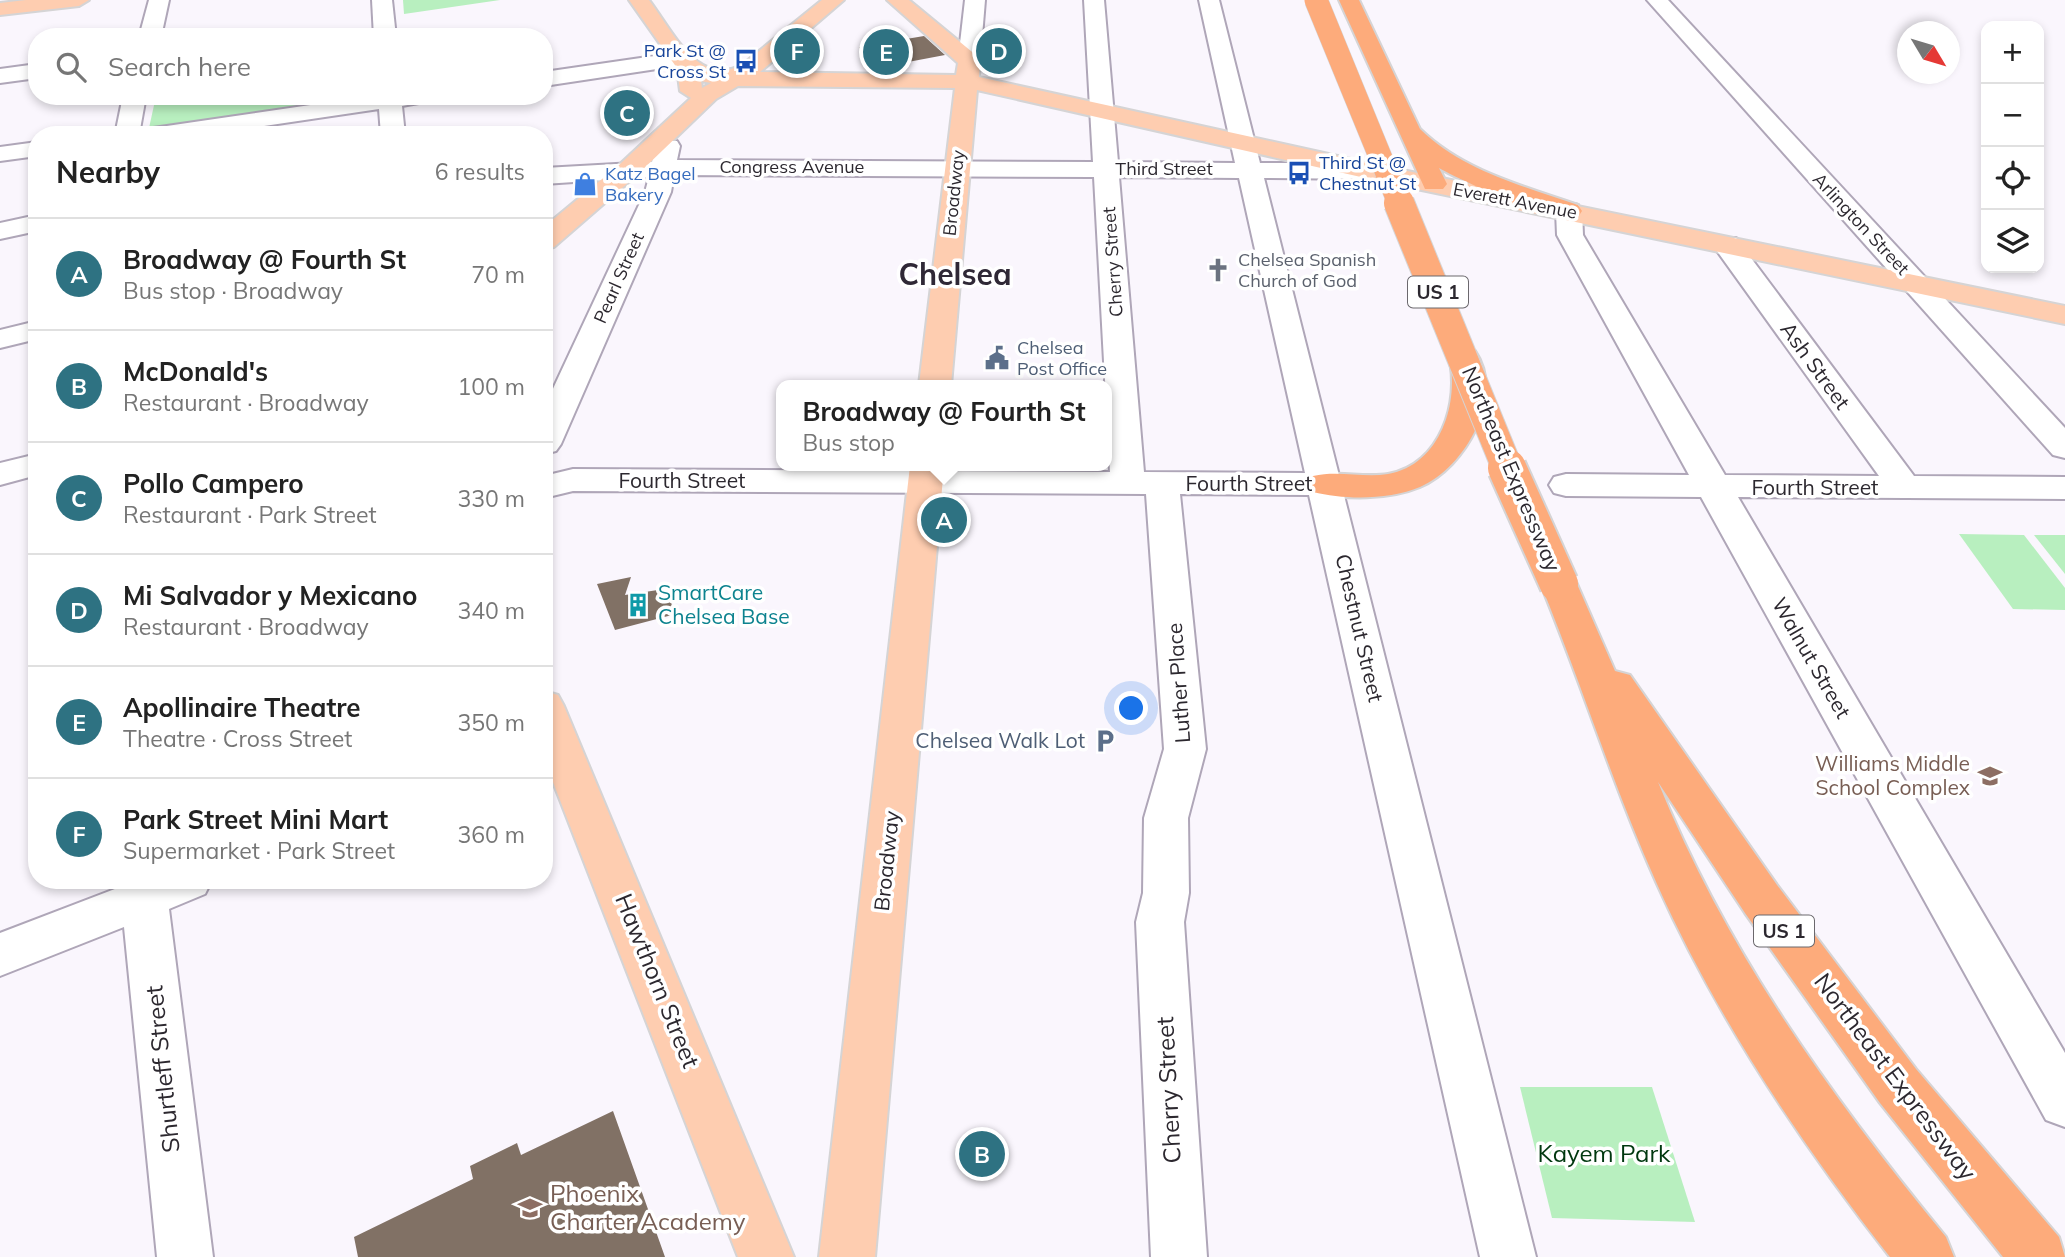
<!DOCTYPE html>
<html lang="en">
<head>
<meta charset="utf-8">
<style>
  :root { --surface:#fff; --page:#f6f6f6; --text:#222; --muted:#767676; --line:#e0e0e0; --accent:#2e7282 }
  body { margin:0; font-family:Mulish,sans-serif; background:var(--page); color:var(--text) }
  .controls { position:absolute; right:21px; top:21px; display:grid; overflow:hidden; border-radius:14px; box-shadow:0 4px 10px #0003 }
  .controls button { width:63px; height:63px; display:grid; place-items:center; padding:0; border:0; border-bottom:2px solid var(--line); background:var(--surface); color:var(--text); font:35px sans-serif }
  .compass { position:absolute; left:1897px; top:21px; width:63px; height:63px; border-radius:50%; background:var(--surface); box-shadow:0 4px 10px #0003; rotate:128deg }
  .you { position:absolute; left:1132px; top:709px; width:24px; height:24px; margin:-18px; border:5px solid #fff; border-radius:50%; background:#1a73e8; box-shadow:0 0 0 10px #1a73e833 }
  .badge { display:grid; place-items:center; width:46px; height:46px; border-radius:50%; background:var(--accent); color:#fff; font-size:23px; font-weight:700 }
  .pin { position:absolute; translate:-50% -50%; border:4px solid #fff; box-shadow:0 2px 7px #0006 }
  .popup { position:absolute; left:776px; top:380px; width:336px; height:91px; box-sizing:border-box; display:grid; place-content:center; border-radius:14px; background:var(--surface); filter:drop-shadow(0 2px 5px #0005); font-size:23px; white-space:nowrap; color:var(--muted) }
  .popup b { font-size:26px; color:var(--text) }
  .popup::after { content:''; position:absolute; left:50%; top:100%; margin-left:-14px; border:14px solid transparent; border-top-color:var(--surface) }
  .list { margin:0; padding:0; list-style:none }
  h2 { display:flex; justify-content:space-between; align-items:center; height:91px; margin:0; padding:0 28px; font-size:30px }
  h2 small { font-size:23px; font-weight:400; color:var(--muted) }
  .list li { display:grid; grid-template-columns:46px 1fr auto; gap:21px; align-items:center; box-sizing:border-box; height:112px; padding:0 28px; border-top:2px solid var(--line) }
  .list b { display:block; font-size:26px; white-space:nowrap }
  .list p { margin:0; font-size:23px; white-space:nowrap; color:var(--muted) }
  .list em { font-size:23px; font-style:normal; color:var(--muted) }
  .icon { flex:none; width:38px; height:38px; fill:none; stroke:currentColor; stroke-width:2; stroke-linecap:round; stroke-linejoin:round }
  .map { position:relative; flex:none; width:2065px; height:1257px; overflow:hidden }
  .search { position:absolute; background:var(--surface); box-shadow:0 4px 10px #0003; left:28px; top:28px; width:525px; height:77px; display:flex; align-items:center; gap:18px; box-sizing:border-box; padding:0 24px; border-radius:28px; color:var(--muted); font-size:26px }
  .panel { position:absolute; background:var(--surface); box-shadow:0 4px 10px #0003; left:28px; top:126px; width:525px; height:763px; border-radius:28px }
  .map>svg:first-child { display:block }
</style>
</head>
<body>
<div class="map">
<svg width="2065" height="1257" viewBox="0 0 2065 1257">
  <rect width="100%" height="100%" fill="#faf6fd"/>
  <g fill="#b8efbf">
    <polygon points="403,0 500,0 404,14"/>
    <polygon points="156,96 366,96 366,97 149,128"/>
    <polygon points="1959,534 2024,535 2065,588 2065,610 2013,609"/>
    <polygon points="2034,535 2065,535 2065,574"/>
    <polygon points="1520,1087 1652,1087 1695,1222 1552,1218"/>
  </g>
  <g fill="#817165">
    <polygon points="924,36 945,55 871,69 859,47"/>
    <polygon points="631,577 625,595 671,588 672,615 615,630 597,584"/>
    <polygon points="613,1111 665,1257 358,1257 354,1237 473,1179 470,1166 517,1143 521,1155"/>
  </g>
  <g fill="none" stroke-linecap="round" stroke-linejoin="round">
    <g stroke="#afa6b8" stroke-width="4">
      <g id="minor">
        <polygon points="149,0 169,0 161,37 139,37"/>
        <polygon points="372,0 392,0 396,37 374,37"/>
        <polygon points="965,0 985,0 980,61 969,68 958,61"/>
        <path d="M1084 0H1104L1118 162 1235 163 1199 0H1219L1260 163H1372L1381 166 1385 171 1381 176 1372 179 1264 178 1536 1257H1480L1309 495 1180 494 1206 749 1188 818 1189 893 1184 922 1207 1257H1151L1136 922 1143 893 1144 818 1164 749 1146 494 573 491 544 498V476L573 469 1110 472 1094 177 674 175 671 192 561 444 556 451 544 454V408L645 192 649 177 544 184V168L652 162 659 141H677L680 146 677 160 1093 162ZM1119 177 1239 178 1305 473 1144 472Z"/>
        <polygon points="1647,0 1668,0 2065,428 2065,458 2053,455"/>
        <polygon points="682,52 690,54 693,59 690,64 544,86 544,72"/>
        <polygon points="37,64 37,78 0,83 0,69"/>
        <polygon points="123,96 146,96 139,135 115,135"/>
        <polygon points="372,96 433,96 430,101 402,106 405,135 381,135 379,109 204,135 141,135 144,130 153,128"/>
        <polygon points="37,142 37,156 0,161 0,147"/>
        <polygon points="1569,203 1578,205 1582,211 1583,235 1725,475 1879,476 1712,244 1716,238 1736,238 1914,476 2065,477 2065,499 1738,497 2065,1053 2065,1127 2046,1120 1701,497 1566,496 1554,493 1549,485 1554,477 1566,474 1689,475 1557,235 1556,211 1560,205"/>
        <polygon points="37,215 37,231 0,239 0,223"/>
        <polygon points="37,321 37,339 0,348 0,330"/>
        <polygon points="37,454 37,475 0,485 0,463"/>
        <polygon points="119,880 212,880 205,894 169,909 213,1257 157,1257 124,927 0,976 0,933 120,887"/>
      </g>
    </g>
    <g stroke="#d5d4d5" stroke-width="4">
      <g id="major">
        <polygon points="26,0 89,0 79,6 0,15 0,3"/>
        <path d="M629 0H649C672 30 699 90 743 64L822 0H844L760 72 956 75 958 63 887 0H909L977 56 980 61 979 77 1383 166 2065 306V324L1383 182 977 90 951 385H919L955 88 738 86 716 99 637 175 554 247 544 249V227L619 165 691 98 680 91 677 68ZM701 81 711 83 702 88Z"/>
        <polygon points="910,466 944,466 875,1257 819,1257"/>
        <polygon points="544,691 558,695 564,706 794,1257 738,1257 544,759"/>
      </g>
    </g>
    <g stroke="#d5d4d5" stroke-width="4">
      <g id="highway">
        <path d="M1339 0H1359L1420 129C1463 171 1523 186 1578 205L1582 211 1578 217C1554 223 1464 182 1439 168L1447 184 1443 189H1425Z"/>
        <path d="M1464 348 1475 351C1506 396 1465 468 1420 487 1389 500 1345 500 1313 492L1308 484 1313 476C1338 470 1363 478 1388 474 1441 465 1460 401 1449 357L1453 351Z"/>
        <path d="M1545 540 1558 543 1563 552 1615 671 1630 675 1777 885 1916 1069 2059 1237 2065 1257H2003L1880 1103 1745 913 1658 782C1726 951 1831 1097 1946 1237L1954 1257H1890C1799 1141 1717 1018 1657 884 1608 775 1575 661 1527 552L1532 543Z"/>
      </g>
    </g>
    <use href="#minor" fill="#fff" fill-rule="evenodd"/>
    <use href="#major" fill="#fecdb0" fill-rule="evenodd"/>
    <use href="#highway" fill="#fdab7b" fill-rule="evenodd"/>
    <g stroke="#d5d4d5" stroke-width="24" stroke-linecap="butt">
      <polyline id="highway-bridge-far2" points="1316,0 1400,205"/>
    </g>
    <g stroke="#d5d4d5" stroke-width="32" stroke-linecap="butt">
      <polyline id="highway-bridge-far1" points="1399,203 1508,470"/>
    </g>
    <g stroke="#d5d4d5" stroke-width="42" stroke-linecap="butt">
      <polyline id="highway-bridge" points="1507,468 1559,584"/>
    </g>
    <use href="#highway-bridge-far2" stroke="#fdab7b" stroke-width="23"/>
    <use href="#highway-bridge-far1" stroke="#fdab7b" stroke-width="30"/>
    <use href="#highway-bridge" stroke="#fdab7b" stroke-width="38"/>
  </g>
  <defs>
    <g id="bus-bare" transform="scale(1.89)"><path d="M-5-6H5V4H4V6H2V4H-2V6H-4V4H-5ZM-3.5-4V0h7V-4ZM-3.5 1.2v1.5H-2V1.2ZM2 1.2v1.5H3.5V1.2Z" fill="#1a4fb4" stroke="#fff" stroke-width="2.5" paint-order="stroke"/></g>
    <g id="shop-bare" transform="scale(1.89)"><path d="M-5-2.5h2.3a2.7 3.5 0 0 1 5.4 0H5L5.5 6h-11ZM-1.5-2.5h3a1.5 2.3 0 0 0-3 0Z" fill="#3f7fe0" stroke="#fff" stroke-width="2.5" paint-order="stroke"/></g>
    <g id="church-bare" transform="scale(1.89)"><path d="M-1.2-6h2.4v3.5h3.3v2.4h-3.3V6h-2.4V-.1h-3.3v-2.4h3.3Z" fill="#6b7280" stroke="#fff" stroke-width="2.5" paint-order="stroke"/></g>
    <g id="civic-bare" transform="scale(1.89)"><path d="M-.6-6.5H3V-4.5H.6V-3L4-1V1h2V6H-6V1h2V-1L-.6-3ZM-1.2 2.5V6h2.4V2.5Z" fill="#5c6f8a" stroke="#fff" stroke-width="2.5" paint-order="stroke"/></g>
    <g id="building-bare" transform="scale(1.89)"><path d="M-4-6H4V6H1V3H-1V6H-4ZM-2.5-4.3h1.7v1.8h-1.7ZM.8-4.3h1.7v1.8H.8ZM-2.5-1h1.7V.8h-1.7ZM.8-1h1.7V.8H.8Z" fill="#0f9aa8" stroke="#fff" stroke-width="2.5" paint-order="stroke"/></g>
    <g id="parking-bare" transform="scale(1.89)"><path d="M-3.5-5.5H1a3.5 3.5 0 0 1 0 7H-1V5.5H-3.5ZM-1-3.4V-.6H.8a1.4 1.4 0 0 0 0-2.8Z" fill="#5c6f8a" stroke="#fff" stroke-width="2.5" paint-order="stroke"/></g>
    <g id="school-bare" transform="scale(1.89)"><path d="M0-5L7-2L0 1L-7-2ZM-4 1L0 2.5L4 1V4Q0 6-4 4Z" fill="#8d6e63" stroke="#fff" stroke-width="2.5" paint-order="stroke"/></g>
  </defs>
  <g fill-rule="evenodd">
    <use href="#bus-bare" x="746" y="61"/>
    <use href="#bus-bare" x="1299" y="173"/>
    <use href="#shop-bare" x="585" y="184"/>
    <use href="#church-bare" x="1218" y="270"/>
    <use href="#civic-bare" x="997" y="358"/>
    <use href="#building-bare" x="638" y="605"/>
    <use href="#parking-bare" x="1105" y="741"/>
    <use href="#school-bare" x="1990" y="776"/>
    <use href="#school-bare" x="530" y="1208"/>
  </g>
  <g text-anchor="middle" stroke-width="7" stroke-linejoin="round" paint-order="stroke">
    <g font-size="18" fill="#164399" stroke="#fff" text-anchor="end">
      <text x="726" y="57">Park St @<tspan x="726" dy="21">Cross St</tspan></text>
      <text x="1319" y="169" text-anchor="start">Third St @<tspan x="1319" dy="21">Chestnut St</tspan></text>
    </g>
    <g font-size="18" fill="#2c282f" stroke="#fff">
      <text x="792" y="173">Congress Avenue</text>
      <text x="1164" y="175">Third Street</text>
      <text transform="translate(954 193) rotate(-84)" y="6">Broadway</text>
      <text transform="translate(1515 201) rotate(11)" y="6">Everett Avenue</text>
      <text transform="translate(1861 224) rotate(47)" y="6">Arlington Street</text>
      <text transform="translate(1113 262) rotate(-94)" y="6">Cherry Street</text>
      <text transform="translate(619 278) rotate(-66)" y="6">Pearl Street</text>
    </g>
    <g font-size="18" fill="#366cbe" stroke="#fff" text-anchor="start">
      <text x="605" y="180">Katz Bagel<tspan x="605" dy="21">Bakery</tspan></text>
    </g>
    <g font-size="18" fill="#5b616d" stroke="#fff" text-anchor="start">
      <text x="1238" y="266">Chelsea Spanish<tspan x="1238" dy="21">Church of God</tspan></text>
    </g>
    <g font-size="18" fill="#4e5e75" stroke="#fff" text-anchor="start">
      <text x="1017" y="354">Chelsea<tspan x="1017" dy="21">Post Office</tspan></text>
    </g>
    <g fill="#fff" stroke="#6b686d" stroke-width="2">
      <rect x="1408" y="276.5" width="60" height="31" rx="5"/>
      <rect x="1754" y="915.5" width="60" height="31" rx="5"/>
    </g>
    <g font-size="19" font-weight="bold" fill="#2c282f">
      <text x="1438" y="299">US 1</text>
      <text x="1784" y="938">US 1</text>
    </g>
    <g font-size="21" fill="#2c282f" stroke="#fff">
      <text transform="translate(1815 366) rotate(54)" y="7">Ash Street</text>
      <text transform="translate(1511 469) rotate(67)" y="7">Northeast Expressway</text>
      <text x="682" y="488">Fourth Street</text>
      <text x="1249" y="491">Fourth Street</text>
      <text x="1815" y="495">Fourth Street</text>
      <text transform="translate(1359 628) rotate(77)" y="7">Chestnut Street</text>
      <text transform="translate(1811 658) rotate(60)" y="7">Walnut Street</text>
      <text transform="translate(1179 683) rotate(-94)" y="7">Luther Place</text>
      <text transform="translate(887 861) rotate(-84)" y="7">Broadway</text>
    </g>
    <g font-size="21" fill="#0d838f" stroke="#fff" text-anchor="start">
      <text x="658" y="600">SmartCare<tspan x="658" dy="24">Chelsea Base</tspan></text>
    </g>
    <g font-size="21" fill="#4e5e75" stroke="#fff" text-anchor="end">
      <text x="1085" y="748">Chelsea Walk Lot</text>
    </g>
    <g font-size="21" fill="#785e54" stroke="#fff" text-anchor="end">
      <text x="1970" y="771">Williams Middle<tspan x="1970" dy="24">School Complex</tspan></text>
    </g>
    <g font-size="24" fill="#2c282f" stroke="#fff">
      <text transform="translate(657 981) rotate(68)" y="8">Hawthorn Street</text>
      <text transform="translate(163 1069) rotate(-96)" y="8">Shurtleff Street</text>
      <text transform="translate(1895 1077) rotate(53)" y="8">Northeast Expressway</text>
      <text transform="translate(1169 1090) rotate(-93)" y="8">Cherry Street</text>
    </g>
    <g font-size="24" fill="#00380f" stroke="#fff">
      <text x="1604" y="1162">Kayem Park</text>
    </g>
    <g font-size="24" fill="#785e54" stroke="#fff" text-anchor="start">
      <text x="550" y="1202">Phoenix<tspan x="550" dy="28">Charter Academy</tspan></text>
    </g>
    <g font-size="30" font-weight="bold" fill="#2f2836" stroke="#fff">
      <text x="955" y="285">Chelsea</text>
    </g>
  </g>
</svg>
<div class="controls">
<button>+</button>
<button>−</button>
<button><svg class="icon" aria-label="locate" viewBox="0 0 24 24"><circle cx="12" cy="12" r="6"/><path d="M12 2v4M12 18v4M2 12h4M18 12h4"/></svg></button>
<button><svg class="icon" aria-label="layers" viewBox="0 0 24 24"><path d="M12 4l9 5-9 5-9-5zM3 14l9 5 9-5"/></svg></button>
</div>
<svg class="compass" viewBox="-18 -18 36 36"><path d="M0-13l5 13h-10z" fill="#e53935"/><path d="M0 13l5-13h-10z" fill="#767676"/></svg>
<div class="you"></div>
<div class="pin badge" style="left:944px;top:520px">A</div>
<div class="popup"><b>Broadway @ Fourth St</b>Bus stop</div>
<div class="pin badge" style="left:982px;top:1154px">B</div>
<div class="pin badge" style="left:627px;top:113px">C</div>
<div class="pin badge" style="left:999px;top:51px">D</div>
<div class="pin badge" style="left:886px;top:52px">E</div>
<div class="pin badge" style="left:797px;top:51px">F</div>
<div class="search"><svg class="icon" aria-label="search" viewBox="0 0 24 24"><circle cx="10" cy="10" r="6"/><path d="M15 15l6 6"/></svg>Search here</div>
<section class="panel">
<h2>Nearby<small>6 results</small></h2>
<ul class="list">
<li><span class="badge">A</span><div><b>Broadway @ Fourth St</b><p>Bus stop · Broadway</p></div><em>70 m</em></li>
<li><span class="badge">B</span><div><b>McDonald's</b><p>Restaurant · Broadway</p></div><em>100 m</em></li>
<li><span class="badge">C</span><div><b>Pollo Campero</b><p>Restaurant · Park Street</p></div><em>330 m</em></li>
<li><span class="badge">D</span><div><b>Mi Salvador y Mexicano</b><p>Restaurant · Broadway</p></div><em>340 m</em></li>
<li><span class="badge">E</span><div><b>Apollinaire Theatre</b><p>Theatre · Cross Street</p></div><em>350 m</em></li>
<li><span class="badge">F</span><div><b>Park Street Mini Mart</b><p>Supermarket · Park Street</p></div><em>360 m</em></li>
</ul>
</section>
</div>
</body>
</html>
